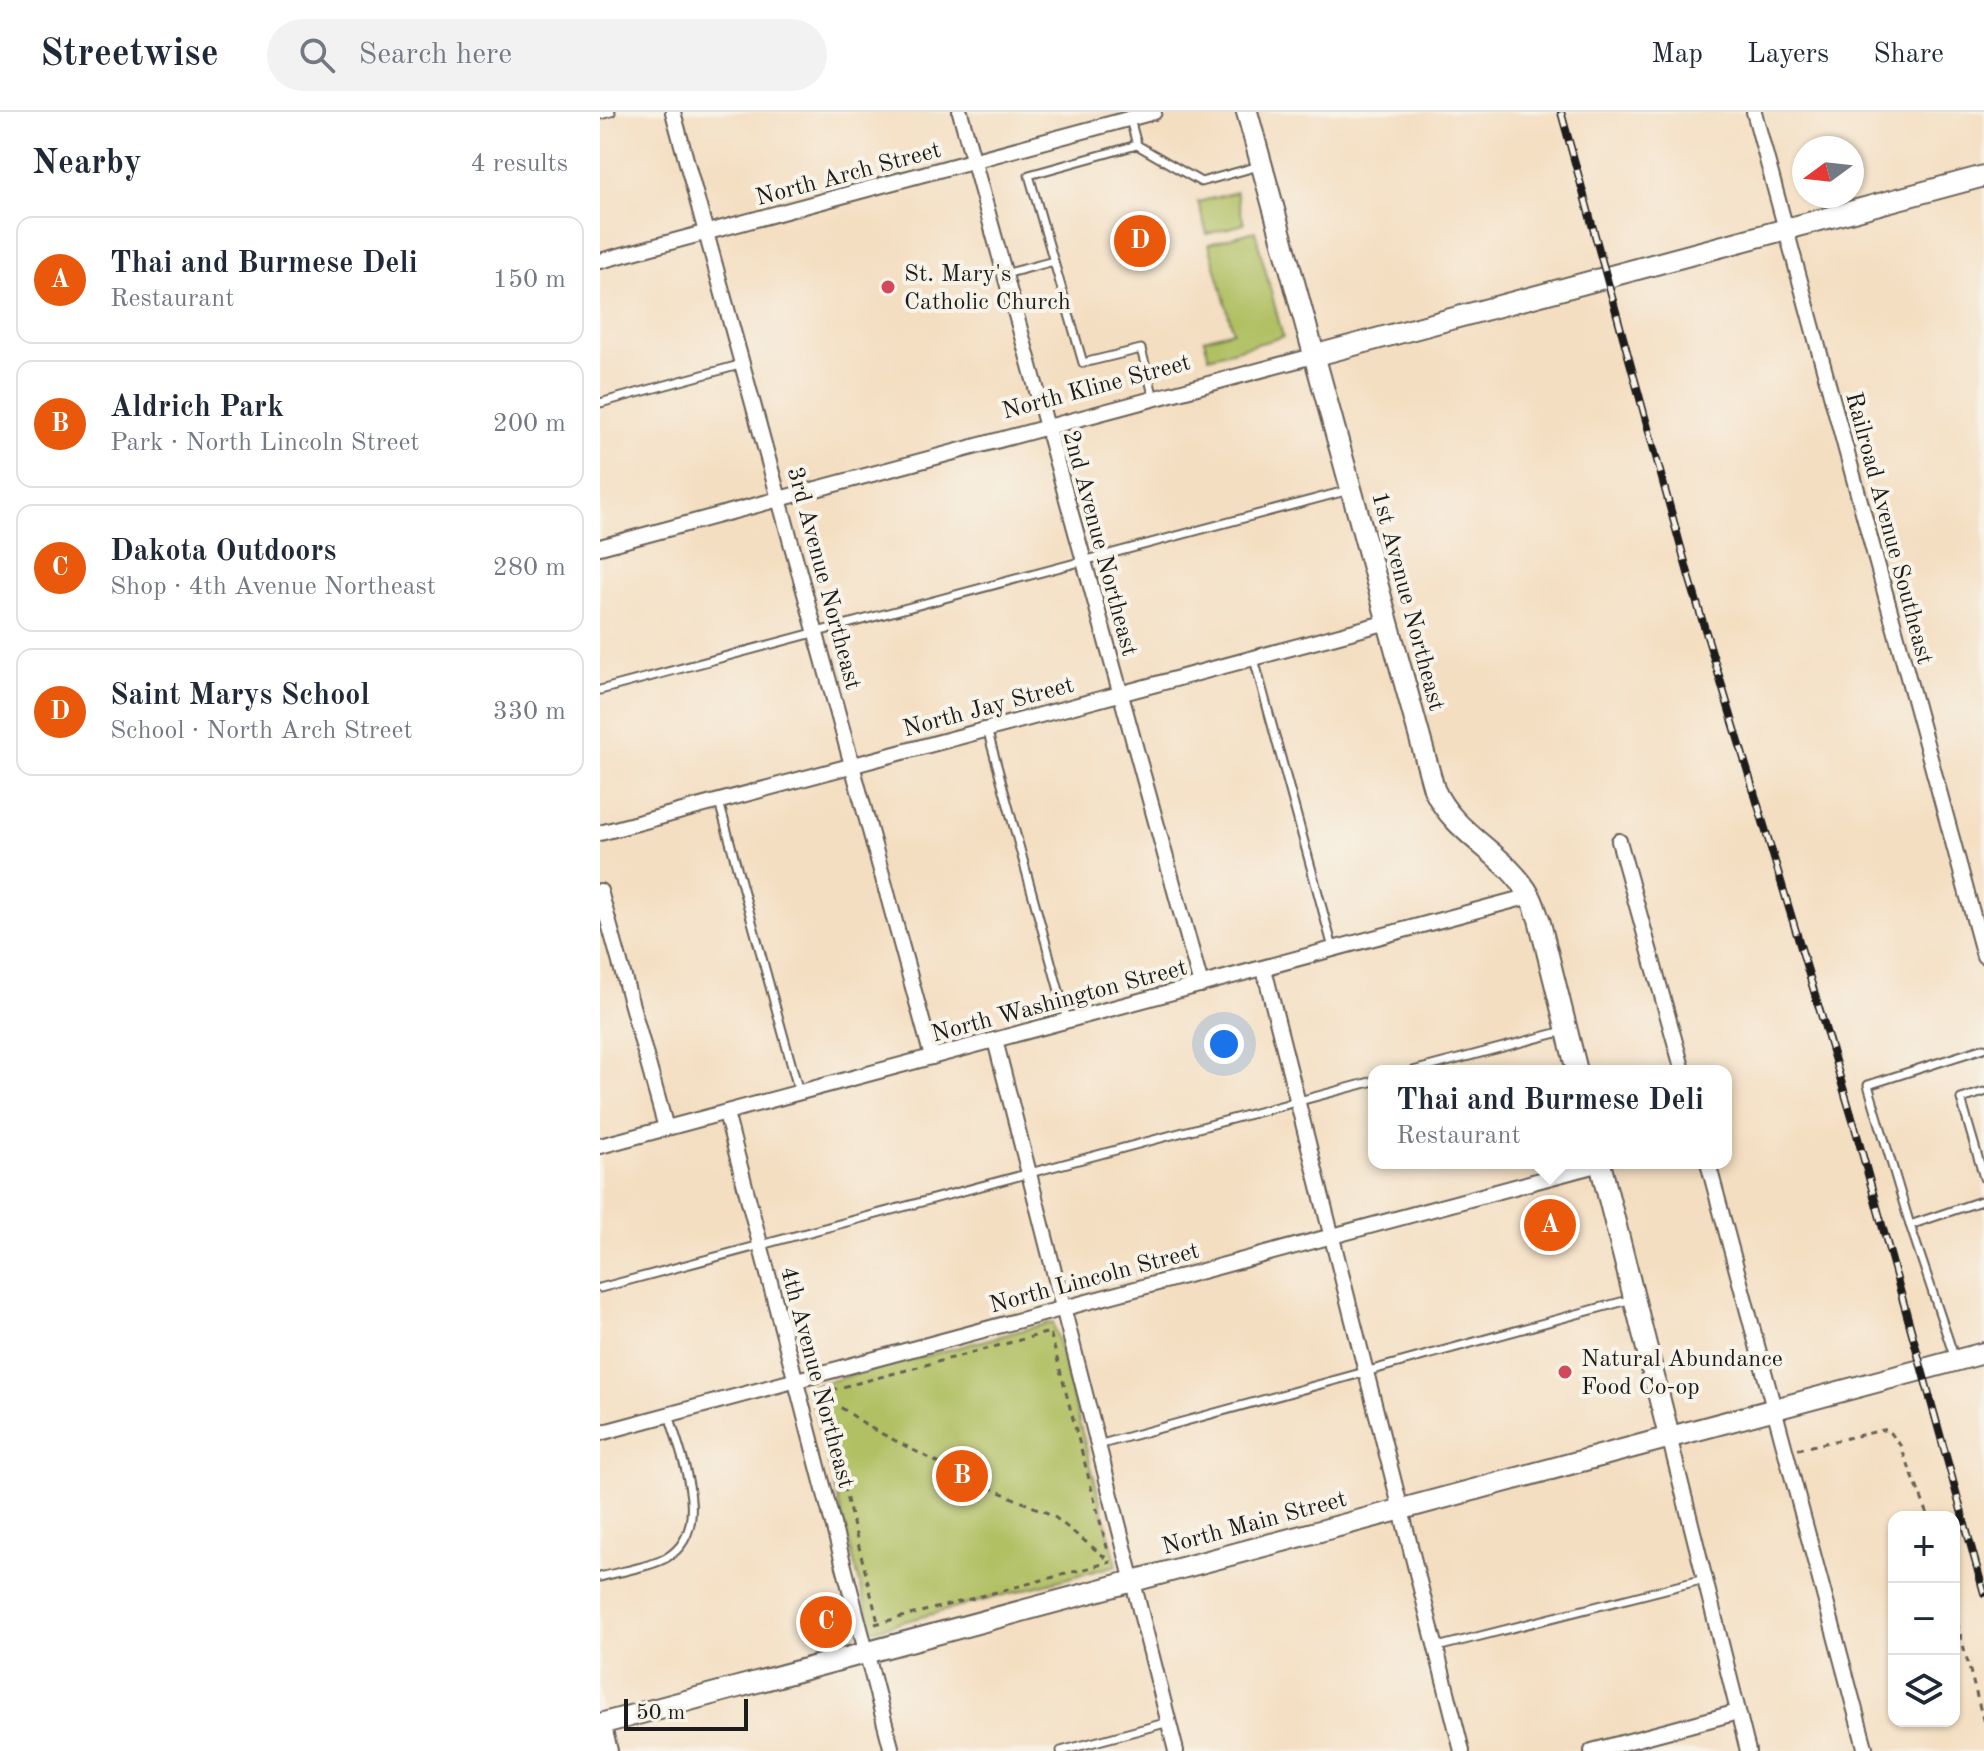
<!DOCTYPE html>
<html lang="en">
<head>
<meta charset="utf-8">
<style>
  :root { --surface:#fff; --page:#f2f2f3; --text:#1f2937; --muted:#747a83; --line:#e0e1e3; --accent:#ea580c }
  body { margin:0; font-family:"Old Standard TT",serif; background:var(--page); color:var(--text) }
  .controls { position:absolute; right:24px; bottom:24px; display:grid; overflow:hidden; border-radius:16px; box-shadow:0 2px 6px #0004 }
  .controls button { width:72px; height:72px; display:grid; place-items:center; padding:0; border:0; border-bottom:2px solid var(--line); background:var(--surface); color:var(--text); font:40px sans-serif }
  .compass { position:absolute; left:1192px; top:24px; width:72px; height:72px; border-radius:50%; background:var(--surface); box-shadow:0 2px 6px #0004; rotate:255deg }
  .scale { position:absolute; left:24px; bottom:20px; width:124px; box-sizing:border-box; padding-left:8px; border:4px solid #1c1c1c; border-top:0; font-size:22px; line-height:28px; white-space:nowrap; color:#1c1c1c; -webkit-text-stroke:6px #f7f3e8; paint-order:stroke }
  .you { position:absolute; left:624px; top:932px; width:28px; height:28px; margin:-20px; border:6px solid #fff; border-radius:50%; background:#1a73e8; box-shadow:0 0 0 12px #1a73e833 }
  .badge { display:grid; place-items:center; width:52px; height:52px; border-radius:50%; background:var(--accent); color:#fff; font-size:26px; font-weight:700 }
  .pin { position:absolute; translate:-50% -50%; border:4px solid #fff; box-shadow:0 2px 8px #0006 }
  .popup { position:absolute; left:768px; top:953px; width:364px; height:104px; box-sizing:border-box; display:grid; place-content:center; border-radius:16px; background:var(--surface); filter:drop-shadow(0 2px 6px #0005); font-size:26px; white-space:nowrap; color:var(--muted) }
  .popup b { font-size:30px; color:var(--text) }
  .popup::after { content:''; position:absolute; left:50%; top:100%; margin-left:-16px; border:16px solid transparent; border-top-color:var(--surface) }
  .list { margin:0; padding:0; list-style:none }
  h2 { display:flex; justify-content:space-between; align-items:center; height:104px; margin:0; padding:0 32px; font-size:34px }
  h2 small { font-size:26px; font-weight:400; color:var(--muted) }
  .list li { display:grid; grid-template-columns:52px 1fr auto; gap:24px; align-items:center; box-sizing:border-box; height:128px; margin:0 16px 16px; padding:0 16px; border:2px solid var(--line); border-radius:16px }
  .list b { display:block; font-size:30px; white-space:nowrap }
  .list p { margin:0; font-size:26px; white-space:nowrap; color:var(--muted) }
  .list em { font-size:26px; font-style:normal; color:var(--muted) }
  .icon { flex:none; width:44px; height:44px; fill:none; stroke:currentColor; stroke-width:2; stroke-linecap:round; stroke-linejoin:round }
  .map { position:relative; flex:none; width:1384px; height:1639px; overflow:hidden }
  header { display:flex; align-items:center; gap:48px; box-sizing:border-box; height:112px; padding:0 40px; background:var(--surface); border-bottom:2px solid var(--line) }
  header strong { font-size:38px }
  nav { display:flex; gap:44px; margin-inline-start:auto; font-size:28px }
  .search { width:560px; height:72px; background:var(--page); display:flex; align-items:center; gap:20px; box-sizing:border-box; padding:0 28px; border-radius:44px; color:var(--muted); font-size:30px }
  main { display:flex }
  aside { flex:1; background:var(--surface) }
  .map>svg:first-child { display:block }
</style>
</head>
<body>
<header>
<strong>Streetwise</strong>
<div class="search"><svg class="icon" aria-label="search" viewBox="0 0 24 24"><circle cx="10" cy="10" r="6"/><path d="M15 15l6 6"/></svg>Search here</div>
<nav><a>Map</a><a>Layers</a><a>Share</a></nav>
</header>
<main>
<aside>
<h2>Nearby<small>4 results</small></h2>
<ul class="list">
<li><span class="badge">A</span><div><b>Thai and Burmese Deli</b><p>Restaurant</p></div><em>150 m</em></li>
<li><span class="badge">B</span><div><b>Aldrich Park</b><p>Park · North Lincoln Street</p></div><em>200 m</em></li>
<li><span class="badge">C</span><div><b>Dakota Outdoors</b><p>Shop · 4th Avenue Northeast</p></div><em>280 m</em></li>
<li><span class="badge">D</span><div><b>Saint Marys School</b><p>School · North Arch Street</p></div><em>330 m</em></li>
</ul>
</aside>
<div class="map">
<svg width="1384" height="1639" viewBox="0 0 1384 1639">
  <rect width="100%" height="100%" fill="#f7f3e8"/>
  <filter id="ink" filterUnits="userSpaceOnUse"><feTurbulence type="fractalNoise" baseFrequency=".0125" numOctaves="2"/><feDisplacementMap in="SourceGraphic" scale="16" xChannelSelector="R" yChannelSelector="G"/><feConvolveMatrix kernelMatrix="1 2 1 2 8 2 1 2 1" color-interpolation-filters="sRGB"/></filter>
  <filter id="wash" filterUnits="userSpaceOnUse"><feTurbulence type="fractalNoise" baseFrequency=".006" numOctaves="4" result="noise"/><feDisplacementMap in="SourceGraphic" scale="32" xChannelSelector="R" yChannelSelector="G"/><feGaussianBlur stdDeviation="1.8" result="paint"/><feColorMatrix in="noise" values="0 0 0 0 0 0 0 0 0 0 0 0 0 0 0 0 0 1.4 0 .05"/><feComposite in="paint" operator="in"/></filter>
  <g filter="url(#wash)">
    <rect width="100%" height="100%" fill="#f4dec1"/>
    <g fill="#b1c063" stroke="#666e40" stroke-width="2">
      <polygon points="636,80 644,112 607,122 598,90"/>
      <polygon points="655,119 683,225 609,245 604,227 633,219 609,132"/>
      <polygon points="453,1210 517,1453 272,1518 208,1275"/>
    </g>
  </g>
  <g filter="url(#ink)">
    <g fill="none" stroke-linecap="round" stroke-linejoin="round">
      <g stroke="#686056" stroke-width="11">
        <g id="lane">
          <polyline points="0,3 11,0"/>
          <polyline points="530,7 537,33"/>
          <polyline points="405,162 454,149"/>
          <polyline points="554,286 541,237 483,251 429,63 537,33 601,70 659,54"/>
          <polyline points="0,291 143,252"/>
          <polyline points="654,547 733,836"/>
          <polyline points="0,578 749,378"/>
          <polyline points="387,617 467,908"/>
          <polyline points="119,690 199,980"/>
          <polyline points="813,959 964,919"/>
          <polyline points="1384,980 1361,987 1384,1066"/>
          <polyline points="1310,1113 1384,1088"/>
          <polyline points="0,1176 774,969"/>
          <polyline points="1355,1247 1310,1113 1268,973 1384,936"/>
          <polyline points="498,1333 1032,1187"/>
          <path d="M0 1465C20 1459 48 1456 66 1446 115 1418 80 1343 69 1302"/>
          <polyline points="837,1535 1105,1467"/>
          <polyline points="461,1639 569,1610"/>
        </g>
      </g>
      <g stroke="#686056" stroke-width="18">
        <g id="street">
          <polyline points="73,0 332,945"/>
          <polyline points="360,0 601,873"/>
          <polyline points="1154,0 1384,844"/>
          <polyline points="0,149 554,0"/>
          <polyline points="0,435 713,244"/>
          <polyline points="0,721 788,510"/>
          <polyline points="1019,729 1083,959"/>
          <polyline points="0,779 66,1016"/>
          <polyline points="664,857 862,1639"/>
          <polyline points="395,928 576,1639"/>
          <polyline points="126,1001 292,1639"/>
          <polyline points="0,1034 930,784"/>
          <polyline points="1108,1051 1266,1639"/>
          <polyline points="0,1321 1000,1052"/>
          <polyline points="1069,1324 1148,1639"/>
          <polyline points="992,1639 1138,1600"/>
        </g>
      </g>
      <g stroke="#686056" stroke-width="24">
        <g id="secondary">
          <path d="M647 0 834 677C854 723 906 741 930 784 934 791 936 800 939 807L977 959"/>
          <polyline points="713,244 1384,64"/>
          <polyline points="1000,1051 1069,1324"/>
          <polyline points="0,1612 1384,1241"/>
          <polyline points="0,1612 7,1639"/>
        </g>
      </g>
      <g stroke="#686056" stroke-width="3" stroke-dasharray="6 6" stroke-linecap="butt">
        <polyline points="220,1281 450,1220 508,1439"/>
        <polyline points="220,1281 278,1510"/>
        <polyline points="221,1282 271,1316 367,1366 452,1403 511,1450"/>
        <polyline points="1198,1337 1288,1317 1300,1333 1329,1405"/>
        <polyline points="1354,1499 1384,1611"/>
        <polyline points="275,1512 511,1450"/>
      </g>
      <use href="#lane" stroke="#fff" stroke-width="7"/>
      <use href="#street" stroke="#fff" stroke-width="14"/>
      <use href="#secondary" stroke="#fff" stroke-width="20"/>
      <g stroke="#1c1c1c" stroke-width="8">
        <polyline id="rail" points="961,0 1088,461 1254,1012 1384,1481"/>
      </g>
      <use href="#rail" stroke="#f7f3e8" stroke-width="5" stroke-dasharray="15" stroke-linecap="butt"/>
    </g>
  </g>
  <g fill="#d1495b" stroke="#f7f3e8" stroke-width="3">
    <circle cx="288" cy="175" r="8"/>
    <circle cx="965" cy="1260" r="8"/>
  </g>
  <g text-anchor="middle" stroke-width="8" stroke-linejoin="round" paint-order="stroke">
    <g font-size="24" fill="#1c1c1c" stroke="#f7f3e8">
      <text transform="translate(248 61) rotate(-15)" y="8">North Arch Street</text>
      <text transform="translate(496 274) rotate(-15)" y="8">North Kline Street</text>
      <text transform="translate(1290 416) rotate(75)" y="8">Railroad Avenue Southeast</text>
      <text transform="translate(501 431) rotate(75)" y="8">2nd Avenue Northeast</text>
      <text transform="translate(225 466) rotate(75)" y="8">3rd Avenue Northeast</text>
      <text transform="translate(809 489) rotate(75)" y="8">1st Avenue Northeast</text>
      <text transform="translate(388 594) rotate(-15)" y="8">North Jay Street</text>
      <text transform="translate(459 888) rotate(-15)" y="8">North Washington Street</text>
      <text transform="translate(494 1165) rotate(-15)" y="8">North Lincoln Street</text>
      <text transform="translate(218 1265) rotate(75)" y="8">4th Avenue Northeast</text>
      <text transform="translate(654 1410) rotate(-15)" y="8">North Main Street</text>
    </g>
    <g font-size="24" fill="#1c1c1c" stroke="#f7f3e8" text-anchor="start">
      <text x="304" y="169">St. Mary's<tspan x="304" dy="28">Catholic Church</tspan></text>
      <text x="981" y="1254">Natural Abundance<tspan x="981" dy="28">Food Co-op</tspan></text>
    </g>
  </g>
</svg>
<div class="controls">
<button>+</button>
<button>−</button>
<button><svg class="icon" aria-label="layers" viewBox="0 0 24 24"><path d="M12 4l9 5-9 5-9-5zM3 14l9 5 9-5"/></svg></button>
</div>
<svg class="compass" viewBox="-18 -18 36 36"><path d="M0-13l5 13h-10z" fill="#e53935"/><path d="M0 13l5-13h-10z" fill="#747a83"/></svg>
<div class="scale">50 m</div>
<div class="you"></div>
<div class="pin badge" style="left:950px;top:1113px">A</div>
<div class="popup"><b>Thai and Burmese Deli</b>Restaurant</div>
<div class="pin badge" style="left:362px;top:1364px">B</div>
<div class="pin badge" style="left:226px;top:1510px">C</div>
<div class="pin badge" style="left:540px;top:129px">D</div>
</div>
</main>
</body>
</html>
